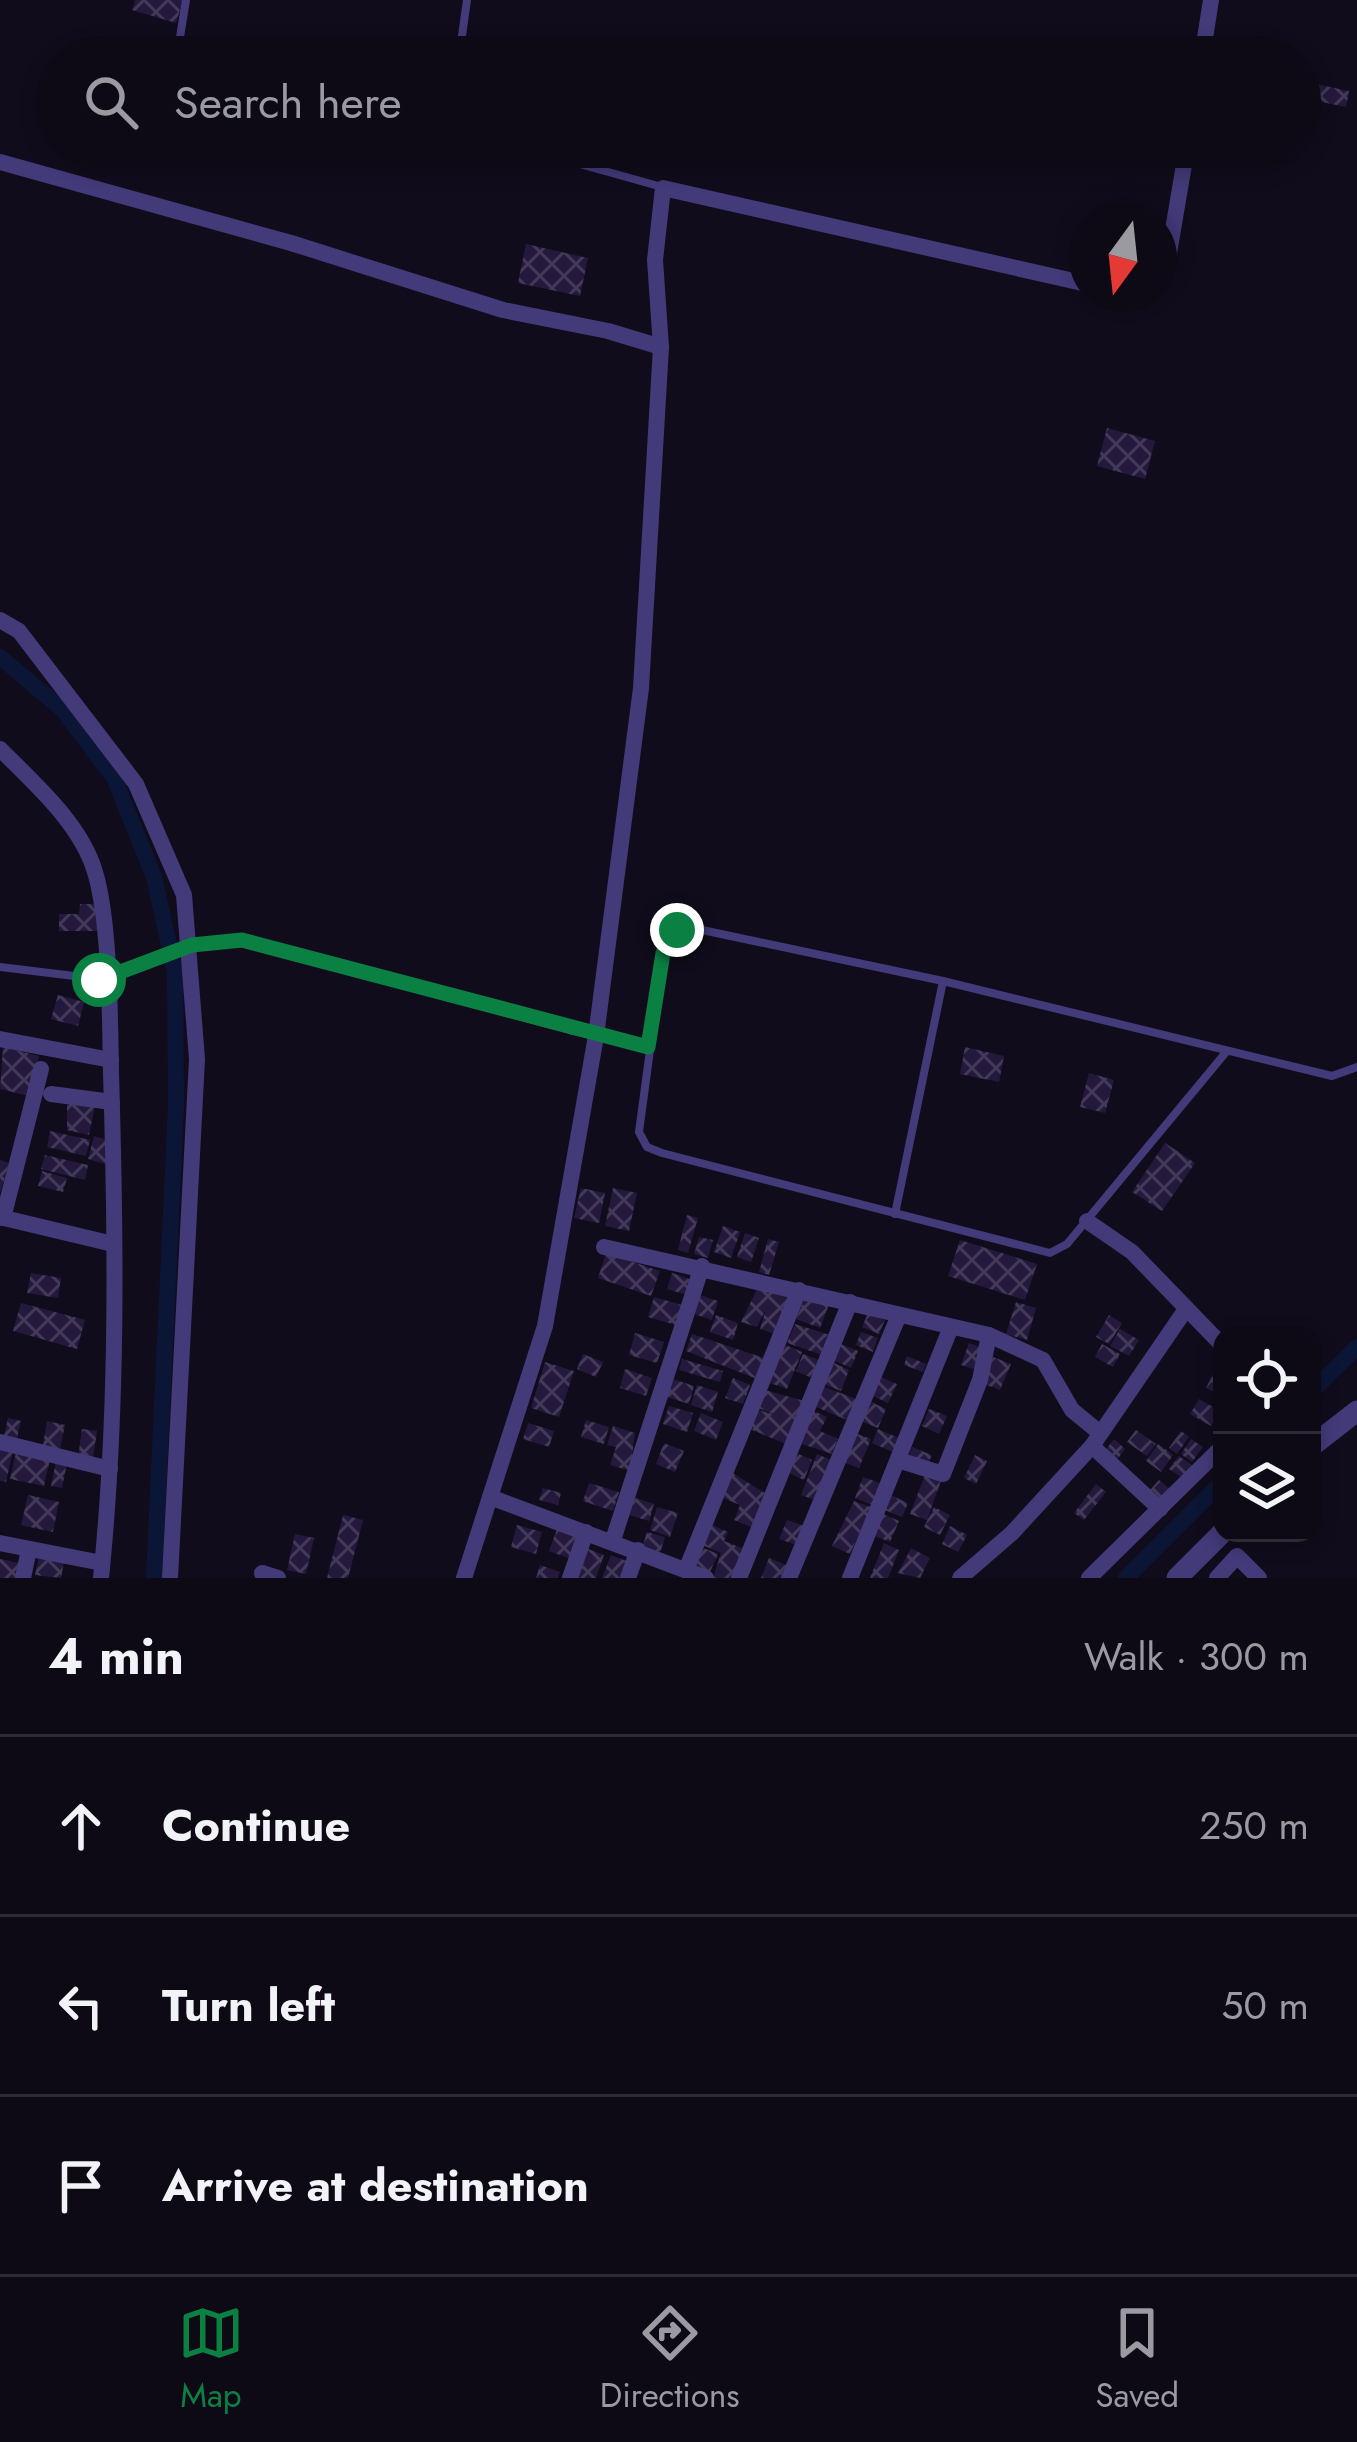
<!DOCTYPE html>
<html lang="en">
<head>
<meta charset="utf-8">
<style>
  :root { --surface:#0d0915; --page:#1b1722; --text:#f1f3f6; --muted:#9a9aa0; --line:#2d2a34; --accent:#0b8043 }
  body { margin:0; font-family:Jost,sans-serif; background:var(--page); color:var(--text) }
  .controls { position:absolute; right:36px; bottom:36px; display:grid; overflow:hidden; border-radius:24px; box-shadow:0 6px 18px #0003 }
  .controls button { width:108px; height:108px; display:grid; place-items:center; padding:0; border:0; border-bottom:3px solid var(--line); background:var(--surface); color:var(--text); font:60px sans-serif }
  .compass { position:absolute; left:1069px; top:204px; width:108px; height:108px; border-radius:50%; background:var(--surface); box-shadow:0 6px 18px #0003; rotate:195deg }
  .stop { position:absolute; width:36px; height:36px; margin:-27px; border:9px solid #0b8043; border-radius:50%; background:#fff }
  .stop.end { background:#0b8043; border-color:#fff; box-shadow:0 3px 12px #0008 }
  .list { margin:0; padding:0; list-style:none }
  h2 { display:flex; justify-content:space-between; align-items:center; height:156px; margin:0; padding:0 48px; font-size:51px }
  h2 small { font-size:39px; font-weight:400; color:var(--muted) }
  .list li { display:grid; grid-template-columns:78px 1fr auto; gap:36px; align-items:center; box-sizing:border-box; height:180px; padding:0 48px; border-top:3px solid var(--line) }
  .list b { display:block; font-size:45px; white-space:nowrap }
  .list em { font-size:39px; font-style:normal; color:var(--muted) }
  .icon { flex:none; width:66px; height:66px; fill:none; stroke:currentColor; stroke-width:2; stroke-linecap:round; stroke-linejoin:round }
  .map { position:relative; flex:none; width:1357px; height:1578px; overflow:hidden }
  .search { position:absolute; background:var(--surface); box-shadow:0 6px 18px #0003; left:36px; right:36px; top:36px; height:132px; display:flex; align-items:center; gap:30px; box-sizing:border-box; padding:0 42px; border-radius:66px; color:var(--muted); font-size:45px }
  .sheet { height:696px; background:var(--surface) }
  nav { display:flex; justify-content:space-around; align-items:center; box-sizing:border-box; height:168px; border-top:3px solid var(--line); background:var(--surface); font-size:33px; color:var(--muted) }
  nav a { display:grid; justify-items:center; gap:6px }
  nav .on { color:var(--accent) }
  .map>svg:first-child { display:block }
</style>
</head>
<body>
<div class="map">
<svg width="1357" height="1578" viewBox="0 0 1357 1578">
  <defs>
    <pattern id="building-cross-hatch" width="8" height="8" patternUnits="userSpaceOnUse" patternTransform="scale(3)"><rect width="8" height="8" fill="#24193c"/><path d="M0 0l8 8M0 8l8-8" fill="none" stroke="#433959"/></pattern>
  </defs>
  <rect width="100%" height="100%" fill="#110c1c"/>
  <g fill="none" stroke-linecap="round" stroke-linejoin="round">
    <g stroke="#0b1637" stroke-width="16">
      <polyline points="0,657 62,709 114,778 154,877 175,972 176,1106 154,1578"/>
      <polyline points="1312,1391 1357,1347"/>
      <polyline points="1126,1578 1222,1482"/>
    </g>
  </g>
  <g fill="url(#building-cross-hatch)">
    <polygon points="135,0 183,0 176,23 132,10"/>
    <polygon points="1311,83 1349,91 1346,107 1307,99"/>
    <polygon points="526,244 588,258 580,296 518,283"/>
    <polygon points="1107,428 1155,441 1145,479 1097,466"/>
    <polygon points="80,904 97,904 97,931 59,931 59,914 79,914"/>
    <polygon points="58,995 84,1002 78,1026 51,1019"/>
    <polygon points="3,1047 39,1056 29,1096 0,1089"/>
    <polygon points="965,1047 1004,1056 999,1082 960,1074"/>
    <polygon points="1089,1073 1114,1080 1105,1113 1080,1107"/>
    <polygon points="67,1100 95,1105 89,1135 67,1130"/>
    <polygon points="50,1131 90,1140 86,1156 47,1147"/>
    <polygon points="94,1136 111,1141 105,1164 88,1159"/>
    <polygon points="1165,1143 1195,1163 1162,1211 1132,1192"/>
    <polygon points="45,1155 88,1165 85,1180 41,1169"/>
    <polygon points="0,1160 9,1163 1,1191 0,1191"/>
    <polygon points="42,1171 67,1178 63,1192 38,1186"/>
    <polygon points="581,1188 605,1193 599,1223 574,1218"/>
    <polygon points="613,1188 637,1193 629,1231 605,1226"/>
    <polygon points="687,1215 698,1218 688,1253 678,1250"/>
    <polygon points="723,1226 740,1232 731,1258 714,1252"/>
    <polygon points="745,1233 759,1238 751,1262 737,1257"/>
    <polygon points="699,1237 713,1240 708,1258 694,1254"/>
    <polygon points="768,1239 779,1242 769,1275 759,1272"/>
    <polygon points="960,1240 1037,1264 1025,1300 948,1276"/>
    <polygon points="606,1253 660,1271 651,1296 598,1278"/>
    <polygon points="31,1273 61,1278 58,1298 27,1293"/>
    <polygon points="672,1273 692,1280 687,1295 667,1289"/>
    <polygon points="759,1285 790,1296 776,1334 760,1329 766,1309 757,1327 741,1322"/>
    <polygon points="807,1293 830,1302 820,1328 796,1319"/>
    <polygon points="700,1295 718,1301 712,1320 694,1314"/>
    <polygon points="654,1297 682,1305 676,1325 648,1317"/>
    <polygon points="1016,1302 1036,1308 1027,1340 1006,1334"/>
    <polygon points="21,1303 85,1320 77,1349 13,1331"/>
    <polygon points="868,1313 885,1320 879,1334 862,1327"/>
    <polygon points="716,1315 738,1323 733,1340 710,1332"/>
    <polygon points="1109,1315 1122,1323 1109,1344 1096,1337"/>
    <polygon points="795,1324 833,1336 825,1356 787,1343"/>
    <polygon points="1120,1329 1139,1340 1129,1356 1110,1346"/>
    <polygon points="861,1332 878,1338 873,1352 856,1345"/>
    <polygon points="635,1333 664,1342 657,1363 629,1355"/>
    <polygon points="692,1334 764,1358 757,1379 686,1351"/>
    <polygon points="969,1343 985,1349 977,1370 961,1365"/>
    <polygon points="783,1344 802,1352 787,1389 770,1383"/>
    <polygon points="841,1344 858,1351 851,1368 833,1360"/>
    <polygon points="1102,1344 1120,1354 1113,1367 1095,1357"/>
    <polygon points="583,1354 603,1362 596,1377 577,1369"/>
    <polygon points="803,1354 819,1360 812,1378 796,1371"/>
    <polygon points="907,1356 926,1364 923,1372 904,1365"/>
    <polygon points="993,1357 1011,1364 1000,1390 984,1384"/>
    <polygon points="682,1359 723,1371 720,1382 679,1370"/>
    <polygon points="545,1362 574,1371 559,1417 531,1408"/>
    <polygon points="832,1362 849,1370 841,1391 823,1384"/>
    <polygon points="625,1369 652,1378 646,1396 620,1388"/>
    <polygon points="1213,1374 1222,1379 1218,1394 1206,1388"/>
    <polygon points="881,1377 897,1384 888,1403 873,1396"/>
    <polygon points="733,1378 750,1385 743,1404 725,1398"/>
    <polygon points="673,1379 694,1386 689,1404 667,1397"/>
    <polygon points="817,1384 856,1399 847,1420 809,1404"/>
    <polygon points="697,1385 718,1392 712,1412 691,1405"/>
    <polygon points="765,1390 804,1401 786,1444 750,1429 758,1410 776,1415 758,1408"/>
    <polygon points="1199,1399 1220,1411 1211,1426 1190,1414"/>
    <polygon points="867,1400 886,1409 878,1428 858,1420"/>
    <polygon points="669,1406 693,1413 687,1432 663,1424"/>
    <polygon points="807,1408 827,1417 820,1431 838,1439 832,1454 793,1441"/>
    <polygon points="929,1409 947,1416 939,1434 922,1426"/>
    <polygon points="701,1413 723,1422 716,1440 694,1431"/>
    <polygon points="8,1418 21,1421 17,1438 4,1436"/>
    <polygon points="586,1420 609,1427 604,1444 581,1437"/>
    <polygon points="47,1421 65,1425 60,1449 43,1445"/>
    <polygon points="528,1423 554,1431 549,1447 523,1439"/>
    <polygon points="613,1426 635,1433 630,1471 610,1465 616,1447 607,1445"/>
    <polygon points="82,1429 97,1431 93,1459 78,1457"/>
    <polygon points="878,1429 899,1438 893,1452 872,1443"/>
    <polygon points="1136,1430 1156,1444 1147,1456 1127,1442"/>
    <polygon points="1181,1431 1189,1437 1177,1454 1169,1448"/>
    <polygon points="852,1432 871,1439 859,1468 840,1461"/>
    <polygon points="1114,1439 1125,1449 1116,1461 1104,1452"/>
    <polygon points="1191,1439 1203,1447 1192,1462 1181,1454"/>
    <polygon points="664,1443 684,1451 675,1472 656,1464"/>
    <polygon points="1158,1444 1173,1455 1161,1472 1146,1461"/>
    <polygon points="0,1447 13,1450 6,1482 0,1481"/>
    <polygon points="912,1447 932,1455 926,1468 907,1460"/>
    <polygon points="16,1452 50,1459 44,1486 10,1479"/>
    <polygon points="794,1452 812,1460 804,1480 785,1471"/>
    <polygon points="817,1454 836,1462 820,1502 801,1495"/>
    <polygon points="975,1455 987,1461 976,1484 964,1478"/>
    <polygon points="1179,1456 1196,1468 1187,1481 1169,1469"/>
    <polygon points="56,1461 67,1463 62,1488 51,1486"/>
    <polygon points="731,1472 765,1493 751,1527 734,1520 740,1505 721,1497"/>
    <polygon points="925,1475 941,1481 927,1520 910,1514"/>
    <polygon points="863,1477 880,1483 872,1505 855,1498"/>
    <polygon points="1159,1480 1171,1490 1160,1501 1149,1491"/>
    <polygon points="589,1483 619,1492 613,1511 583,1501"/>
    <polygon points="1096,1484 1106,1492 1084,1520 1074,1513"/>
    <polygon points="543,1488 561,1493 558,1505 539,1500"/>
    <polygon points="888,1494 908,1503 902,1517 882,1509"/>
    <polygon points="28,1495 59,1502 53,1532 21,1525"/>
    <polygon points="635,1498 654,1504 649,1521 629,1515"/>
    <polygon points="854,1501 871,1507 850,1554 832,1546"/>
    <polygon points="657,1507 678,1513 670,1537 650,1530"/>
    <polygon points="934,1507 950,1515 940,1535 924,1527"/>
    <polygon points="881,1513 899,1521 890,1542 872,1535"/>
    <polygon points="343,1515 363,1520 348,1578 327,1578"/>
    <polygon points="787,1520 804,1526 797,1545 779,1539"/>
    <polygon points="708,1523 728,1532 724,1541 747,1550 732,1578 713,1578 721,1553 700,1544"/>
    <polygon points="517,1525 542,1532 536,1554 511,1547"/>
    <polygon points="950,1526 967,1535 958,1552 942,1544"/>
    <polygon points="557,1529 579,1537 571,1559 549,1551"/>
    <polygon points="647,1532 665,1537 660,1553 642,1548"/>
    <polygon points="295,1534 314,1538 306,1574 287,1570"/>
    <polygon points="884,1543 899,1550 888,1578 870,1578"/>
    <polygon points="699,1546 718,1554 710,1572 692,1565"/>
    <polygon points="583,1547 604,1555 596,1578 575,1578"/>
    <polygon points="911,1548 930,1558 920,1578 898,1573"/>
    <polygon points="611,1555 629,1562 623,1578 602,1578"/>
    <polygon points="39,1557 64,1562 61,1578 35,1575"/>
    <polygon points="769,1558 786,1565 780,1578 761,1578"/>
    <polygon points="0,1559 19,1563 16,1578 0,1578"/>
    <polygon points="540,1565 560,1572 557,1578 536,1578"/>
  </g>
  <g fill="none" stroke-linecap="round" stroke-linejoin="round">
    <g stroke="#433a79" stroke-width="8">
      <polyline points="184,57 180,37 186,0"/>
      <polyline points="459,57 467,0"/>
      <polyline points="519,147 662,187"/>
      <polyline points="573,1031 648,1047"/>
      <polyline points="1227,1051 1067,1244 1050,1253 662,1153 647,1147 639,1132 663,953 667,941 688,927 943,981 1332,1076 1357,1067"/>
      <polyline points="895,1214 943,981"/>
    </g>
    <g stroke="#433a79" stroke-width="16">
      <polyline points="1202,57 1211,0"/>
      <polyline points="0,162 291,243 503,310 608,331 661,347"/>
      <polyline points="1159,282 1167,265 1187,147"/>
      <polyline points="0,620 19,631 136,784 184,895 197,1059 170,1578"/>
      <path d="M0 749C34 783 81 824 95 872 110 921 110 1020 111 1073 116 1241 118 1411 101 1578"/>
      <polyline points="0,1039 111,1060"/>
      <polyline points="51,1094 112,1102"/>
      <polyline points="0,1217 113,1244"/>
      <polyline points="3,1218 41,1069"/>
      <polyline points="1087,1221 1132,1252 1222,1345"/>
      <polyline points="604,1247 989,1335 1043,1360 1072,1410 1100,1433"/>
      <polyline points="0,1442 110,1469"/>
      <polyline points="1092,1446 1160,1509"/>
      <polyline points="898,1460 943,1474 980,1380 989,1335"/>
      <polyline points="490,1497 706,1578"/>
      <polyline points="613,1540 702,1266"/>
      <polyline points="0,1543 102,1563"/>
      <polyline points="686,1570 799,1290"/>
      <polyline points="262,1573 278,1578"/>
      <polyline points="23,1578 29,1549"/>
      <polyline points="464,1578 545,1326 596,1036 641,688 661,347 655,260 663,188 1087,284"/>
      <polyline points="570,1578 586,1532"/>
      <polyline points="628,1578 638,1550"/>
      <polyline points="739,1578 850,1302"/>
      <polyline points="789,1578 899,1315"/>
      <polyline points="850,1578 951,1327"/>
      <polyline points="960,1578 1012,1533 1092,1446 1186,1309"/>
      <polyline points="1089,1578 1222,1447"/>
      <polyline points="1217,1578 1237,1556 1259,1578"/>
    </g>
    <g stroke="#433a79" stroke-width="21">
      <polyline points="1312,1446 1357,1411"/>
      <polyline points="1177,1578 1222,1533"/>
    </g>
    <polyline stroke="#433a79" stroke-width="8" points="0,967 99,979 192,945 241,941 573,1031"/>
  </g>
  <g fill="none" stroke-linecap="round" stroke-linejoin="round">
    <polyline stroke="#0b8043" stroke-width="15" points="99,980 192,945 242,940 648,1047 663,953 677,930"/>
  </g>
</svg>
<div class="controls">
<button><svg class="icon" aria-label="locate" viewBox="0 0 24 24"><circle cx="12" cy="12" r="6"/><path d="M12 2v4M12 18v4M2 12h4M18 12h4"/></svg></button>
<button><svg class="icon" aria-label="layers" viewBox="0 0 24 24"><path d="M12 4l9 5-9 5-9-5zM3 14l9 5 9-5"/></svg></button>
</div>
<svg class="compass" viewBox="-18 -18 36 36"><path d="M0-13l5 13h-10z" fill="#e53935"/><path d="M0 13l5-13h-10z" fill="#9a9aa0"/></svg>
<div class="stop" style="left:99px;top:980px"></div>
<div class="stop end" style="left:677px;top:930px"></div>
<div class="search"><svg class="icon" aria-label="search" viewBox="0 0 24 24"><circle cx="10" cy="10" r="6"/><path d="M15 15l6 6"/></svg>Search here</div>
</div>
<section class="sheet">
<h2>4 min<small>Walk · 300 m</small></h2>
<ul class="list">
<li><svg class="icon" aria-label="ahead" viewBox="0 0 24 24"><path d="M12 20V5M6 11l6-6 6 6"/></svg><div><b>Continue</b></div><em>250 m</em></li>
<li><svg class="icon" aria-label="left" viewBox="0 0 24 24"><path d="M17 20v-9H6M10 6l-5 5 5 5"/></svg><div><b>Turn left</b></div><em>50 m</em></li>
<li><svg class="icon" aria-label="arrive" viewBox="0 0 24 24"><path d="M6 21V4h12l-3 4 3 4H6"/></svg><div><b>Arrive at destination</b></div></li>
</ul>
</section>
<nav>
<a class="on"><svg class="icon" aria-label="map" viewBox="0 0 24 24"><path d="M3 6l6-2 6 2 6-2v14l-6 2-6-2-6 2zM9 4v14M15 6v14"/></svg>Map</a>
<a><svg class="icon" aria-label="directions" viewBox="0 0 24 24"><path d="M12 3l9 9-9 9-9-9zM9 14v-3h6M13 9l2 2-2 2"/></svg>Directions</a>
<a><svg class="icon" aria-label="saved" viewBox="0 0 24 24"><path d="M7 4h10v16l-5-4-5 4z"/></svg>Saved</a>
</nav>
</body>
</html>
